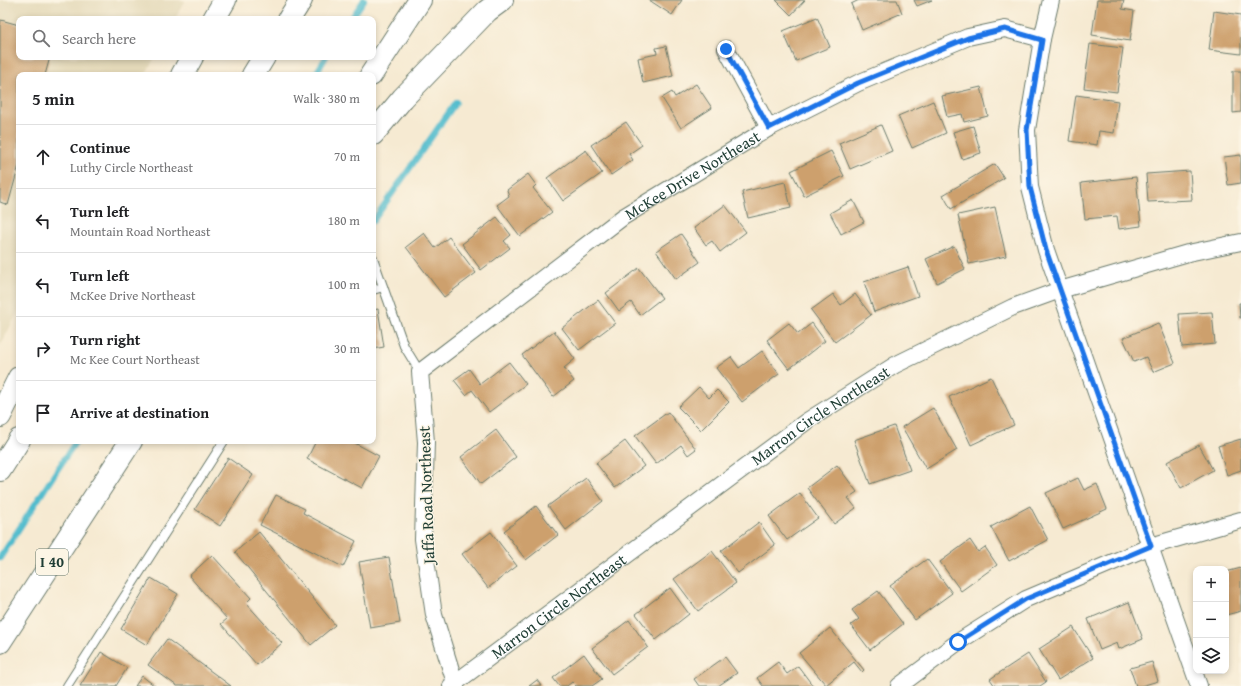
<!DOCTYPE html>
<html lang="en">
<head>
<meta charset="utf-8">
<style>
  :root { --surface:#fff; --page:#f2f2f2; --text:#202124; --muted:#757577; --line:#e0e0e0 }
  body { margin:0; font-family:"Gentium Book Plus",serif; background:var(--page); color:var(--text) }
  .controls { position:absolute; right:12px; bottom:12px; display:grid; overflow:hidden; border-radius:8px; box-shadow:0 2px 6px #0003 }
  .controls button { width:36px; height:36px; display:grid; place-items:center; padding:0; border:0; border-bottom:1px solid var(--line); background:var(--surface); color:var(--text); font:20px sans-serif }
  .stop { position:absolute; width:12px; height:12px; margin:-9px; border:3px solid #1a73e8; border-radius:50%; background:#fff }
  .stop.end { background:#1a73e8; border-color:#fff; box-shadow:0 1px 4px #0008 }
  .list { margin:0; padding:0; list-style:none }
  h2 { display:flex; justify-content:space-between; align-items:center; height:52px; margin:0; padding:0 16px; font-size:17px }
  h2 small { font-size:13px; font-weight:400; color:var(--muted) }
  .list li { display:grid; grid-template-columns:26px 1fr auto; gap:12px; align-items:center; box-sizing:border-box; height:64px; padding:0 16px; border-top:1px solid var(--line) }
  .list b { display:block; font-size:15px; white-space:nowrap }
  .list p { margin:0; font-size:13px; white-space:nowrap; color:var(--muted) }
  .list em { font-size:13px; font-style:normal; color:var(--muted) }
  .icon { flex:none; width:22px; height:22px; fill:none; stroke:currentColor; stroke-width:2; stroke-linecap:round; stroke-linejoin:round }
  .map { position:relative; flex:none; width:1241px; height:686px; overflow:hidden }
  .search { position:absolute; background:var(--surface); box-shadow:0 2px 6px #0003; left:16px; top:16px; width:360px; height:44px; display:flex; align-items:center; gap:10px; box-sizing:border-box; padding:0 14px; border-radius:8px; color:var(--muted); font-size:15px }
  .panel { position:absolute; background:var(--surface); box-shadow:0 2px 6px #0003; left:16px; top:72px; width:360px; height:372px; border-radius:8px }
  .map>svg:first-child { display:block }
</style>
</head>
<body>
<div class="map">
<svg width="1241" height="686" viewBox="0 0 1241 686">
  <rect width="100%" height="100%" fill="#fcf5e5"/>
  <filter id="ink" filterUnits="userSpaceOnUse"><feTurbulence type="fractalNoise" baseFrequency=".025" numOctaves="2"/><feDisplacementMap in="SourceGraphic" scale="8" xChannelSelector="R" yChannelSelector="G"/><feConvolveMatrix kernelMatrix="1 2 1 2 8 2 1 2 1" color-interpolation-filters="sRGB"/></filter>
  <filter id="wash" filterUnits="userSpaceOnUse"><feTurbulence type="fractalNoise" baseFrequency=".012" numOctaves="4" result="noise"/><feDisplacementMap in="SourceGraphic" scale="16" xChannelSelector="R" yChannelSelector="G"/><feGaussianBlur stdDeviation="0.9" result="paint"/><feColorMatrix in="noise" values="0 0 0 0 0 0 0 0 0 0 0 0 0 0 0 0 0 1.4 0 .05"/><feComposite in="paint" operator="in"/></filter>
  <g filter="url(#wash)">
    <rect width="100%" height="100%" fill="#f6ead2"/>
    <polygon fill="#e5daba" points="0,0 185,0 175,19 19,19 19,57 155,57 145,75 19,75 19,310 0,346"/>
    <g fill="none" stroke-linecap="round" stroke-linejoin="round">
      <g stroke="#51bccd" stroke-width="6">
        <polyline points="351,19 364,0"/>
        <polyline points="315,75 326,57"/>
        <polyline points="373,221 456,102"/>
        <polyline points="0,558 76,441"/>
      </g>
    </g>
    <g id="blocks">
      <g fill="#cda06d">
        <polygon points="649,0 682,0 672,15"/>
        <polygon points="776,0 805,0 791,15"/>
        <polygon points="859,0 897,0 902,13 862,30 851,4"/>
        <polygon points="914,0 932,0 917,6"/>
        <polygon points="1097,0 1124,0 1122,9 1134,11 1130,41 1092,35"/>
        <polygon points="1214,11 1241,15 1241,54 1209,50"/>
        <polygon points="817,17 830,47 796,61 783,31"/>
        <polygon points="1,20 19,25 19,57 50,57 45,75 19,75 19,165 8,205 0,202 0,25"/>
        <polygon points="1090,44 1123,48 1117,92 1084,88"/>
        <polygon points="666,46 673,76 643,83 638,58 657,54 656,48"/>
        <polygon points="1233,71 1241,71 1241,112 1233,113"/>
        <polygon points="696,84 712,108 681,128 662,98 672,92 675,97"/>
        <polygon points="981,87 988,116 964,122 962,114 947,117 942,96"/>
        <polygon points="1076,95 1118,101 1114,133 1099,131 1097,145 1069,141"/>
        <polygon points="933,101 946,133 912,148 898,116"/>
        <polygon points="626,122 642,145 629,154 633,160 611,175 591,145"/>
        <polygon points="881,125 892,151 850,169 839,143"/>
        <polygon points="973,126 981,153 962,159 953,132"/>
        <polygon points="586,150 602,173 563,201 547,178"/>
        <polygon points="831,151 844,176 804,196 791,171"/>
        <polygon points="1241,155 1241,183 1228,185 1224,157"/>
        <polygon points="995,164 1004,178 951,209 943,195"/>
        <polygon points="1190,171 1192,200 1148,202 1146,174"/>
        <polygon points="528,174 536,185 533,188 552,212 520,236 497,205 509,196 507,190"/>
        <polygon points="1136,177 1141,226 1119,229 1117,216 1085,219 1081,183"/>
        <polygon points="785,182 791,208 748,218 742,192"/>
        <polygon points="853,200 864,222 841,234 830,213"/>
        <polygon points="725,205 746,232 720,252 712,241 706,245 694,228"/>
        <polygon points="995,207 1006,256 969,264 958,215"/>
        <polygon points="497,217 511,235 504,241 510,248 481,270 462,244"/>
        <polygon points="424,233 435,248 449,237 476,273 444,297 406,247"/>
        <polygon points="681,234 700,262 676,279 656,251"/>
        <polygon points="954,246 965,269 937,283 926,259"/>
        <polygon points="908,267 918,296 874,312 864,282"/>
        <polygon points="639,268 662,298 640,315 631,302 619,311 606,293"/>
        <polygon points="833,294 841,305 855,294 871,315 835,342 811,310"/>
        <polygon points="598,300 615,323 579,350 562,328"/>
        <polygon points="1239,303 1241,303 1241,318 1240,318"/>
        <polygon points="378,309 384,347 373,349 373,310"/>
        <polygon points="1212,312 1215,344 1182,347 1179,314"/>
        <polygon points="789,323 798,334 812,323 825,341 789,369 767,340"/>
        <polygon points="1158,323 1175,363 1153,372 1146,357 1134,362 1123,338"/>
        <polygon points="554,331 575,359 564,368 574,381 553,397 522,355"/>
        <polygon points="762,351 779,374 742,402 716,368 731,357 739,368"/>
        <polygon points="509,362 526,384 489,412 472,390 466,395 454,380 469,369 480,384"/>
        <polygon points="991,377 1014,425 971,445 949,397"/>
        <polygon points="699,387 709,398 717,390 729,402 701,430 678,407"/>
        <polygon points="933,408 957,450 926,469 902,427"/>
        <polygon points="668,412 696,449 688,455 681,445 656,464 635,436"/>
        <polygon points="894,426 910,470 870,484 854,440"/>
        <polygon points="496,430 516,457 481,484 461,457"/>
        <polygon points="1241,439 1241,470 1227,475 1218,446"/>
        <polygon points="316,441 351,441 379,456 362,488 307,459"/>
        <polygon points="625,441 644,466 615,488 596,463"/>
        <polygon points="1199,445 1213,470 1181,488 1167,462"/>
        <polygon points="228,458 253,475 220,526 195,509"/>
        <polygon points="837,465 857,492 848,498 856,508 834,524 807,488"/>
        <polygon points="586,478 603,501 566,530 548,506"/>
        <polygon points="1078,478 1084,490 1097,484 1107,509 1063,529 1046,493"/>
        <polygon points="800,493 818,518 787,540 769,516"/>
        <polygon points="276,495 305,509 303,513 356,541 343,567 260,525"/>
        <polygon points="536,506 558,535 526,560 504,531"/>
        <polygon points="1030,506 1048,540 1009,561 991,527"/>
        <polygon points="759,522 775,545 738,573 721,551"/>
        <polygon points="259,532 335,625 311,645 235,552"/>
        <polygon points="491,532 517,566 488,588 462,554"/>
        <polygon points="970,540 978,552 985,547 997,565 961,591 940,562"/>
        <polygon points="712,551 736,583 698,611 674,579"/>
        <polygon points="212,555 251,598 246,603 282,643 257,665 221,624 227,619 189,576"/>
        <polygon points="389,557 400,623 370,628 359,562"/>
        <polygon points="927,559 952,593 915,620 890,586"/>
        <polygon points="1241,568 1241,611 1226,615 1226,572"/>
        <polygon points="151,578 178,594 147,645 121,629"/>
        <polygon points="670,588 689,614 656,640 636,614"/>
        <polygon points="878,591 903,624 870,650 851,625 859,619 852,610"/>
        <polygon points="1129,602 1143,639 1119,649 1117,643 1100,650 1088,619"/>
        <polygon points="629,620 648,647 612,674 592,648"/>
        <polygon points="1073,627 1093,658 1058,680 1039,649"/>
        <polygon points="830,628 864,670 862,672 854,662 826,685 799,653"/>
        <polygon points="167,639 231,686 177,686 148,665"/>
        <polygon points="101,652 127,668 116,686 80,686"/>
        <polygon points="584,654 602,679 592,686 576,686 572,682 567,686 559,686 553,678"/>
        <polygon points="1028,654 1046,682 1040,686 995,686 990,679"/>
        <polygon points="725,657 737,673 718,686 699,686 694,679"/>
        <polygon points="778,662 787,674 798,666 813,686 763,686 757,678"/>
        <polygon points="1152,662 1158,681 1141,686 1136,686 1130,668"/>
        <polygon points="142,676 155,686 135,686"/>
        <polygon points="537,680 541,686 529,686"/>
      </g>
    </g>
  </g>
  <g filter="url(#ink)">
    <use href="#blocks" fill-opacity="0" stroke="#6a7a6b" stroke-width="1"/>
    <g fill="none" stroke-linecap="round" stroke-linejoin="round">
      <g stroke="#6a7a6b" stroke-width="10">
        <g id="service">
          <polyline points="373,258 404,346 420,372"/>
          <polyline points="373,290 383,287"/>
          <polyline points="67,686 224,441"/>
        </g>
      </g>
      <g stroke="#6a7a6b" stroke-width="18">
        <g id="minor">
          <polyline points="1051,0 1042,39 1027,130 1030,187 1046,250 1199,686"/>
          <polyline points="726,49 769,128"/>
          <path id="s1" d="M451 686 807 421 895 365 1013 307 1060 290 1188 253 1241 242"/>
          <path id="s2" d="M456 686 434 615 423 539 426 442 420 372 623 217 769 128 858 83 968 37 1005 29 1042 39"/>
          <polyline points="899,686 958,642 1026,599 1151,546 1241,520"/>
        </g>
      </g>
      <g stroke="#6a7a6b" stroke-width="24">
        <g id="motorway">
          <polyline points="214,19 225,0"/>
          <polyline points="289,19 301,0"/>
          <polyline points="182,75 192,57"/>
          <polyline points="253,75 264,57"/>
          <polyline points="371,75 420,0"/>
          <polyline points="373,134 403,98 487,11 502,0"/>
          <polyline points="0,416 19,378"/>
          <polyline points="0,470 19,440"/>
          <polyline points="0,642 131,441"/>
        </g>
      </g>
      <use href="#service" stroke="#fff" stroke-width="8"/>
      <use href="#minor" stroke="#fff" stroke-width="16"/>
      <use href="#motorway" stroke="#fff" stroke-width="22"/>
    </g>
  </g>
  <g fill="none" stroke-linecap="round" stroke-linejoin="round" filter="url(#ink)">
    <polyline stroke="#1a73e8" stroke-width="5" points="726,49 769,128 858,83 968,38 1005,29 1042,40 1027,130 1030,187 1046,250 1151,546 1026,599 958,642"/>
  </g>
  <g text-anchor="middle" stroke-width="3" stroke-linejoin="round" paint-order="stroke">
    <rect fill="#fcf5e5" stroke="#617469" stroke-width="1" x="36" y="549" width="32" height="26" rx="3"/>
    <g font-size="15" font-weight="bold" fill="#1f3d34">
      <text x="52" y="567">I 40</text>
    </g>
    <g font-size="16" fill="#1f3d34" stroke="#fcf5e5">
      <text dy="6" stroke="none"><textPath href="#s2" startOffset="655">McKee Drive Northeast</textPath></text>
      <text dy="6" stroke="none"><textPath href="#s1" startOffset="458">Marron Circle Northeast</textPath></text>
      <text transform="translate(426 495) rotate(-92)" y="6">Jaffa Road Northeast</text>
      <text dy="6" stroke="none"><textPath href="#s1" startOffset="134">Marron Circle Northeast</textPath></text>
    </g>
  </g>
</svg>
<div class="controls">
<button>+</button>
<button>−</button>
<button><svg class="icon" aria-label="layers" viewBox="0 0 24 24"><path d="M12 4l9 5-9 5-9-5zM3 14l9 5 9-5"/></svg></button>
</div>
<div class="stop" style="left:958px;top:642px"></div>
<div class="stop end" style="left:726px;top:49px"></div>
<div class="search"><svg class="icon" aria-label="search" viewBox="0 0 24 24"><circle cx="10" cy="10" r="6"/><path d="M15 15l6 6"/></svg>Search here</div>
<section class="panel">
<h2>5 min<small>Walk · 380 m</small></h2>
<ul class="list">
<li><svg class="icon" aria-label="ahead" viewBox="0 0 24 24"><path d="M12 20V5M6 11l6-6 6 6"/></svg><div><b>Continue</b><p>Luthy Circle Northeast</p></div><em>70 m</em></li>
<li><svg class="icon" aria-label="left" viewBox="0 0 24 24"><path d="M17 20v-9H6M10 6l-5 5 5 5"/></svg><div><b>Turn left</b><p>Mountain Road Northeast</p></div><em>180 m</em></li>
<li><svg class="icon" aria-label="left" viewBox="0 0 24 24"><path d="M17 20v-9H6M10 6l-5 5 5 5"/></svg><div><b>Turn left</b><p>McKee Drive Northeast</p></div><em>100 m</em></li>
<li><svg class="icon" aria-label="right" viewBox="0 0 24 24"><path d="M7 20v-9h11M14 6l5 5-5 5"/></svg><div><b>Turn right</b><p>Mc Kee Court Northeast</p></div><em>30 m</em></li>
<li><svg class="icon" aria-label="arrive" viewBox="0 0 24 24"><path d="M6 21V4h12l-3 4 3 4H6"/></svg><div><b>Arrive at destination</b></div></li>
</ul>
</section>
</div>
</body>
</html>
